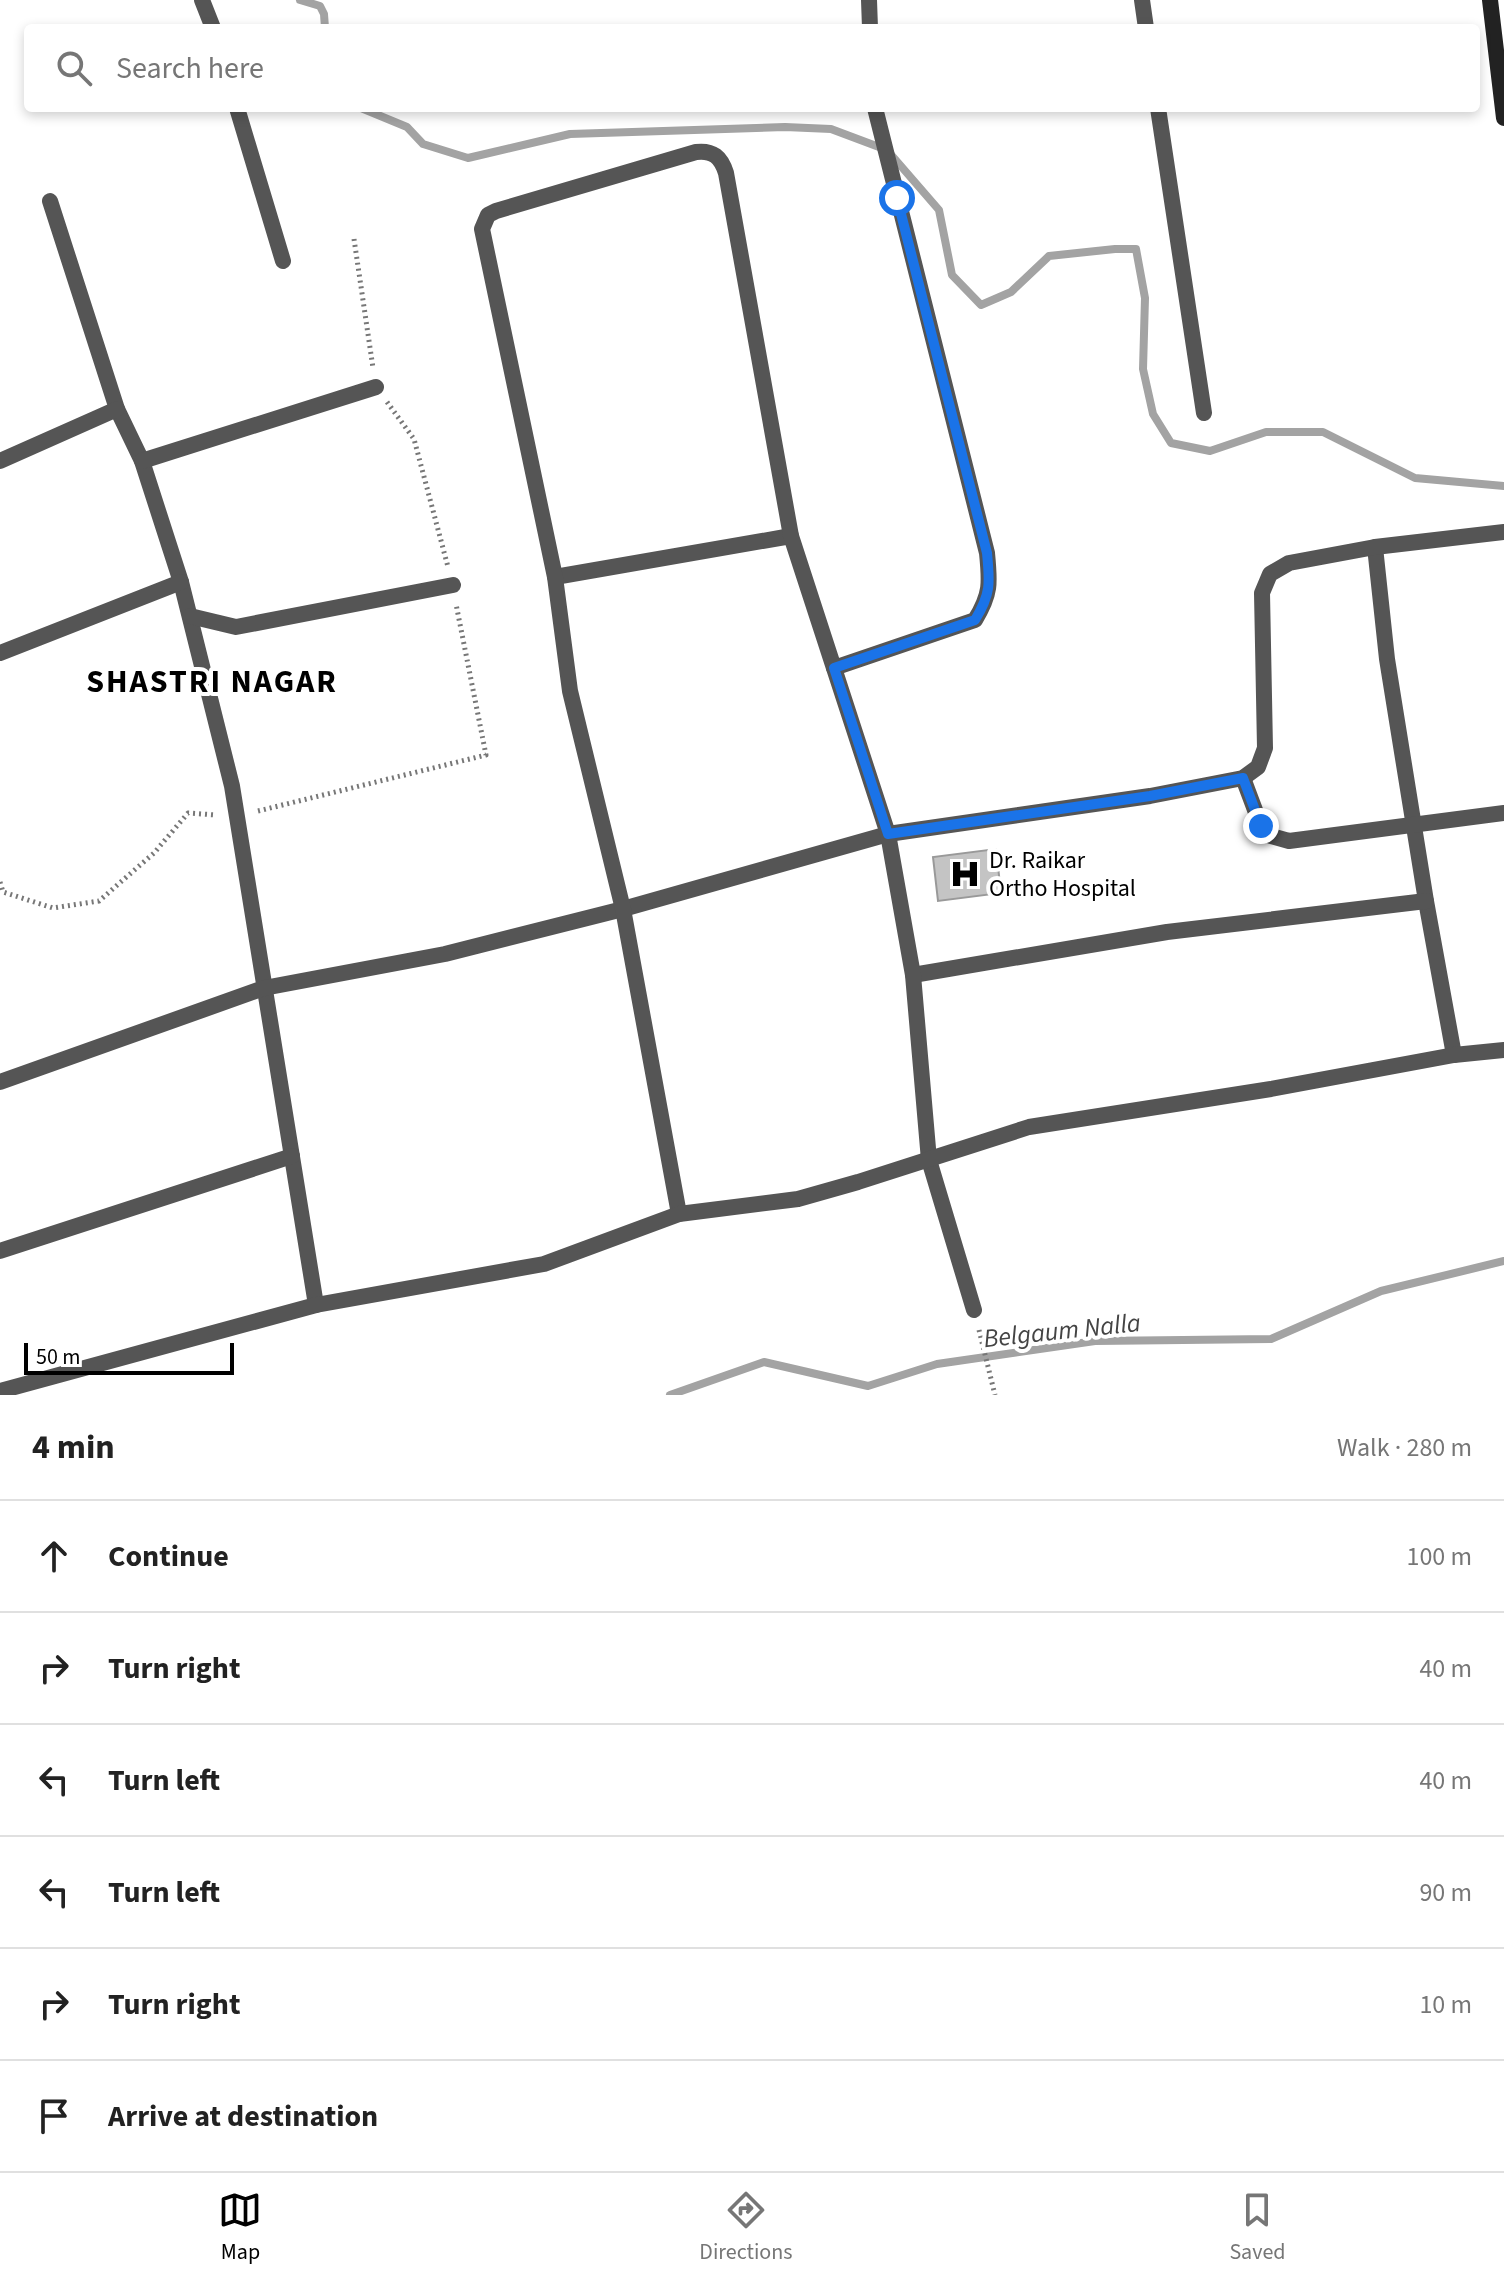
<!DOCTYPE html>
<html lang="en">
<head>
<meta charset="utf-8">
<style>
  :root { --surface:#fff; --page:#f6f6f6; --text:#222; --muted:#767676; --line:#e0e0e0; --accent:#000 }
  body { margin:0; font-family:"Source Sans 3",sans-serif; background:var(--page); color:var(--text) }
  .scale { position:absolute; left:24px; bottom:20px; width:210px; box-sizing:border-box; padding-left:8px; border:4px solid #000; border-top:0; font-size:22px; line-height:28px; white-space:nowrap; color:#000; -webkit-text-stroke:6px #fff; paint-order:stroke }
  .stop { position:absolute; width:24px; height:24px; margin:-18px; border:6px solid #1a73e8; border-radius:50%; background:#fff }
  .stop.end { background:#1a73e8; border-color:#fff; box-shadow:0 2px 8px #0008 }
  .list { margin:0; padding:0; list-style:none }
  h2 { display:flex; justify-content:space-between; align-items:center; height:104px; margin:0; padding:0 32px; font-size:34px }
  h2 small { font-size:26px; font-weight:400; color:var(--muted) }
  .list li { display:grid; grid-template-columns:52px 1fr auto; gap:24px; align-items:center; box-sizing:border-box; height:112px; padding:0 32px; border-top:2px solid var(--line) }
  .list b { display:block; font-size:30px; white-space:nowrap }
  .list em { font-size:26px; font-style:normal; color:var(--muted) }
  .icon { flex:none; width:44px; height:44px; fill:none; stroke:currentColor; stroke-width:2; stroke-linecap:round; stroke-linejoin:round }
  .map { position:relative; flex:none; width:1504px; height:1395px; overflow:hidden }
  .search { position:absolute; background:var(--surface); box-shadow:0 4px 12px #0003; left:24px; right:24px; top:24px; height:88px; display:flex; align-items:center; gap:20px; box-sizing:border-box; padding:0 28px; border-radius:8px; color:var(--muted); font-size:30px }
  .sheet { height:776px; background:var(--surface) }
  nav { display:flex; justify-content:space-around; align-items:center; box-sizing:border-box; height:112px; border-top:2px solid var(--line); background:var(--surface); font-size:22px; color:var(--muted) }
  nav a { display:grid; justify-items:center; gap:4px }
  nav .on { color:var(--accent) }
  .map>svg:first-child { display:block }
</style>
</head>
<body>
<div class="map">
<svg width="1504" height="1395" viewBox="0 0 1504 1395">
  <rect width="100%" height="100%" fill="#fff"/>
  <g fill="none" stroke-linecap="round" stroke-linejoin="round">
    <g stroke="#a3a3a3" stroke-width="8">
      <polyline points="300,0 320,6 324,14 325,28"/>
      <polyline points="361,108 407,127 423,144 468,158 570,134 785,127 831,129 887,150 939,210 952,275 981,305 1011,292 1049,256 1115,249 1136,249 1145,298 1143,369 1153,414 1171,443 1210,451 1266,432 1323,432 1415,478 1504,486"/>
      <polyline points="670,1395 764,1362 868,1386 937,1364 1095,1341 1271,1339 1381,1291 1504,1261"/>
    </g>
  </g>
  <polygon fill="#c4c4c4" stroke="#999" stroke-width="2" points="996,849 1001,893 938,901 933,857"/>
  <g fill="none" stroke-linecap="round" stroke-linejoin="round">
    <g stroke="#777" stroke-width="5" stroke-dasharray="2 4" stroke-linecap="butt">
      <polyline points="354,239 373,368"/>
      <polyline points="387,402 414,439 448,567"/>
      <polyline points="258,811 486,755 456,604"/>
      <polyline points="0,882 3,892 53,908 99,901 154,853 188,813 216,815"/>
      <polyline points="979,1330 995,1395"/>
    </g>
    <g stroke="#555" stroke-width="16">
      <polyline points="202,0 213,28"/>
      <polyline points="869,0 870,28"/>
      <polyline points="1142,0 1146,28"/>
      <polyline points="237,108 283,261"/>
      <polyline points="1158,108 1204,413"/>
      <polyline points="50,201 117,409 142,461 181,582 232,786 316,1305"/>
      <polyline points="0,461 117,409"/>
      <polyline points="142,461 376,387"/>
      <polyline points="1375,547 1387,659 1426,901 1454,1055"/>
      <polyline points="555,577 791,536"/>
      <polyline points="190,616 236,627 453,585"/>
      <polyline points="0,653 181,582"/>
      <path d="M834 668 975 620C991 594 990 583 987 553L875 108"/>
      <polyline points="1243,778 1261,826 1271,836 1289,841 1504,813"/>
      <polyline points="913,975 1167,932 1426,901"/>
      <polyline points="0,1082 264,988 445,954 623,909 888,834 1150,796 1243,778 1258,767 1265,748 1262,593 1270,574 1289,563 1375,547 1504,532"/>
      <path d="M679 1214 623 909 570 691 555 577 482 229 488 215 496 211 696 152C713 150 721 157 726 173L791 536 888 834 913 975 929 1160 974 1310"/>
      <polyline points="0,1251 292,1156"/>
      <polyline points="0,1391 316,1305 544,1264 679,1214 798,1199 858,1182 1029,1127 1271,1089 1454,1055 1504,1050"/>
    </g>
    <polyline stroke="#222" stroke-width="16" points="1490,0 1504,118"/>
  </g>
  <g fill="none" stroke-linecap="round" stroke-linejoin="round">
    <path stroke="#1a73e8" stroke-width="10" d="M897 198 987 553C990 583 991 594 975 620L834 668 888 834 1150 796 1243 778 1261 826"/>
  </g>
  <defs>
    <g id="hospital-bare" transform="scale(2.4)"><path d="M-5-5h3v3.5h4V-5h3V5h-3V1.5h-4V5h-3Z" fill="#000" stroke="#fff" stroke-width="2.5" paint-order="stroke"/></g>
  </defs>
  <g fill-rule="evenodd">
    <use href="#hospital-bare" x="965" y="874"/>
  </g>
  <g text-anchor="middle" stroke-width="8" stroke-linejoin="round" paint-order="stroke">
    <g font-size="24" fill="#000" stroke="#fff" text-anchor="start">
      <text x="989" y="868">Dr. Raikar<tspan x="989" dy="28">Ortho Hospital</tspan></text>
    </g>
    <g font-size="26" font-style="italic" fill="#444" stroke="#fff">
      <text transform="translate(1062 1330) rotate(-6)" y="9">Belgaum Nalla</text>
    </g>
    <g font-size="32" font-weight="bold" letter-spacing="2" fill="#000" stroke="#fff">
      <text x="212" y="692">SHASTRI NAGAR</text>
    </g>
  </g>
</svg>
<div class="scale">50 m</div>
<div class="stop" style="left:897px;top:198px"></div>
<div class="stop end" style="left:1261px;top:826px"></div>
<div class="search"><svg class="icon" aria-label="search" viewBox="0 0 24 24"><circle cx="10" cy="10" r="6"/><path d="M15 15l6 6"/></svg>Search here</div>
</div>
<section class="sheet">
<h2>4 min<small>Walk · 280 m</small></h2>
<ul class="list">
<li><svg class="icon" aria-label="ahead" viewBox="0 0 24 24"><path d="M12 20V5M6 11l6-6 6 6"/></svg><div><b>Continue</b></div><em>100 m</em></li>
<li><svg class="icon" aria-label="right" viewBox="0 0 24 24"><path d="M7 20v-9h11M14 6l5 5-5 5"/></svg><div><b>Turn right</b></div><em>40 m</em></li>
<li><svg class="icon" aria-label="left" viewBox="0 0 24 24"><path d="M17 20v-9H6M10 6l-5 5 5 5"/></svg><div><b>Turn left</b></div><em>40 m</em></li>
<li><svg class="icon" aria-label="left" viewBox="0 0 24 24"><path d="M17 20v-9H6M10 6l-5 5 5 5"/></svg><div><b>Turn left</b></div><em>90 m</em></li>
<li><svg class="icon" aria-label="right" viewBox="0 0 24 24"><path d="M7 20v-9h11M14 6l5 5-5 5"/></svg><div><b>Turn right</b></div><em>10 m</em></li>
<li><svg class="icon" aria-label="arrive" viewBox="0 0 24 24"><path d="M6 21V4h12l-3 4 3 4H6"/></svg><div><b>Arrive at destination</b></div></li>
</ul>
</section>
<nav>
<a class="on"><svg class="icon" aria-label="map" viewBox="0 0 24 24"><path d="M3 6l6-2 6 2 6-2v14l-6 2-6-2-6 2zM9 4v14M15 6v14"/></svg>Map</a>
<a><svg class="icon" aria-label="directions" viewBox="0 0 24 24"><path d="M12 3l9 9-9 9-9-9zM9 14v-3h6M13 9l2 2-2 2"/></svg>Directions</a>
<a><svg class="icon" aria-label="saved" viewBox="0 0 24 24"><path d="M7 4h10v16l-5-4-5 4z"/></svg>Saved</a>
</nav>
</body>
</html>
